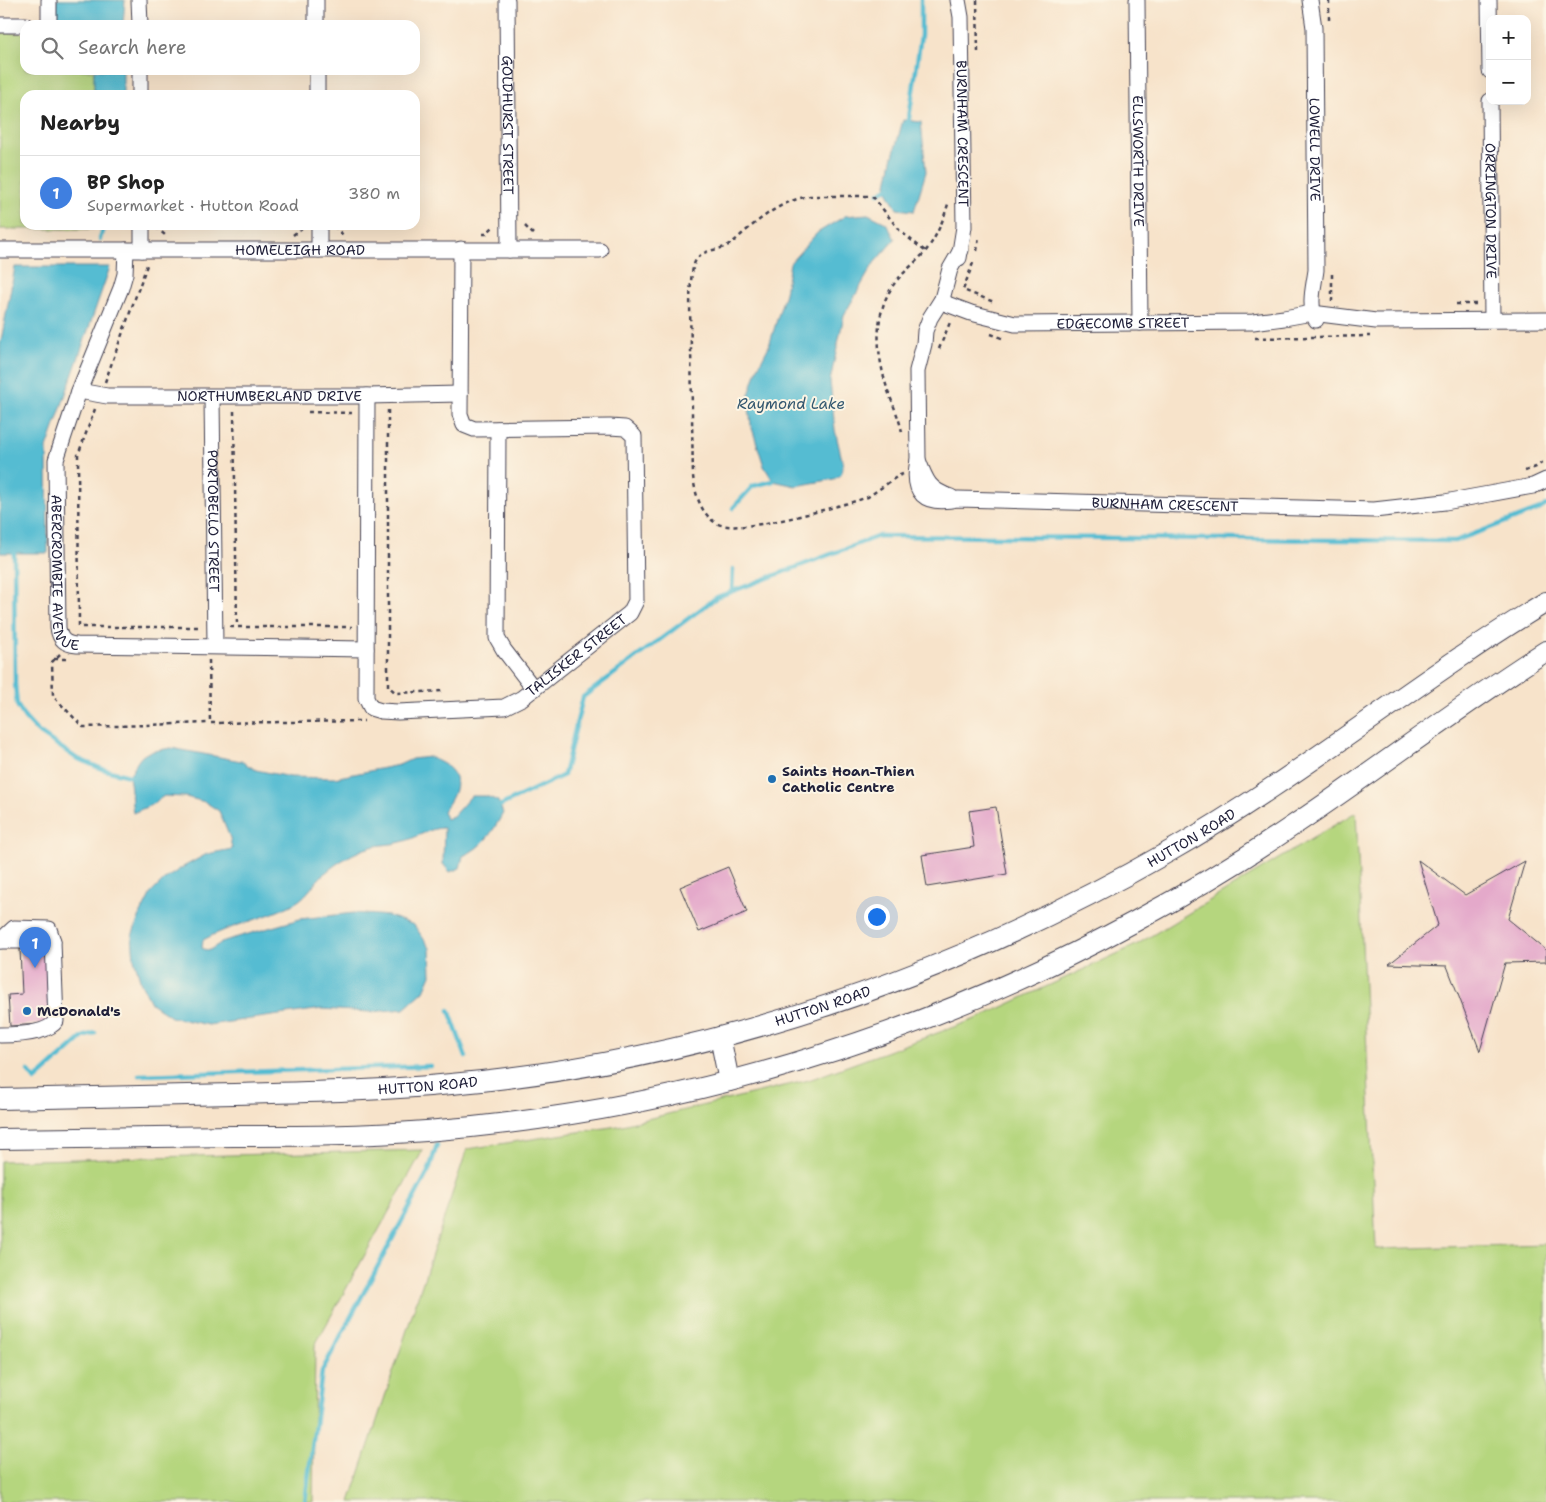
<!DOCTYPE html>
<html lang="en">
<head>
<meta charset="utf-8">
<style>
  :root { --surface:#fff; --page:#f2f2f2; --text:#222; --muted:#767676; --line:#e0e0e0; --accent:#7c3aed }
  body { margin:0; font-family:"Shantell Sans",sans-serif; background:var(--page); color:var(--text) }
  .controls { position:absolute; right:15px; top:15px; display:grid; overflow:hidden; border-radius:10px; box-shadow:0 5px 20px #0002 }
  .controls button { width:45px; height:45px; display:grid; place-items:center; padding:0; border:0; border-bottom:1px solid var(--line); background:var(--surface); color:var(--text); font:25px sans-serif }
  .you { position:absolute; left:876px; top:916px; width:18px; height:18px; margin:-12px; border:4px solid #fff; border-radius:50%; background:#1a73e8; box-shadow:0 0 0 8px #1a73e833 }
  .badge { display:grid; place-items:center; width:32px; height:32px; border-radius:50%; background:var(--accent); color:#fff; font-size:16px; font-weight:700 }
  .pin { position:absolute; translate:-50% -41px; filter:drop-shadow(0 1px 2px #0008) }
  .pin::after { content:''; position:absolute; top:26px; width:18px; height:15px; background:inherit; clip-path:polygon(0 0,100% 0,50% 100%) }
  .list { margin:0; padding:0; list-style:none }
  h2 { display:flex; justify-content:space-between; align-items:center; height:65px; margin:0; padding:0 20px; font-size:21px }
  h2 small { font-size:16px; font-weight:400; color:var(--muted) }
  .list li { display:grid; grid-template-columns:32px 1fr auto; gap:15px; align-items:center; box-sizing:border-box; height:75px; padding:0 20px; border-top:1px solid var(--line) }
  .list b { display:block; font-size:19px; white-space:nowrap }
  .list p { margin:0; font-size:16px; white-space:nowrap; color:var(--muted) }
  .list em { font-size:16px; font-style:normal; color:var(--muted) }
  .icon { flex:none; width:28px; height:28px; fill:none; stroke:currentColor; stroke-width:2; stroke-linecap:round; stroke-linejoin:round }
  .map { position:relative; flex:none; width:1546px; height:1502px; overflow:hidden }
  .search { position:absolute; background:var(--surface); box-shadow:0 5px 20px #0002; left:20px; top:20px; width:400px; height:55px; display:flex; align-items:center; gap:12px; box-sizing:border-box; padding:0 18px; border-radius:15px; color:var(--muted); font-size:19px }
  .panel { position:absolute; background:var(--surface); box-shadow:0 5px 20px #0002; left:20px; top:90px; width:400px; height:140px; border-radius:15px }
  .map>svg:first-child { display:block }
</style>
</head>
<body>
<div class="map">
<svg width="1546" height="1502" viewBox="0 0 1546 1502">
  <rect width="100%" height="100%" fill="#fcf5e5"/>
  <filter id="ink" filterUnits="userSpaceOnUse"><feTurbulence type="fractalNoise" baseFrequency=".02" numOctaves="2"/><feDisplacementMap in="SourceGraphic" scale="10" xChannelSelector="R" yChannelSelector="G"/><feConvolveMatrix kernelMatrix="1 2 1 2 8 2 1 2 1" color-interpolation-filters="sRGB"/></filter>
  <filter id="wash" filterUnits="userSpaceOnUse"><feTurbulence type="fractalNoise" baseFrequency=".0096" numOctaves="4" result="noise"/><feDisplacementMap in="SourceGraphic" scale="20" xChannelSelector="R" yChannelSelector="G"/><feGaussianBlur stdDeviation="1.12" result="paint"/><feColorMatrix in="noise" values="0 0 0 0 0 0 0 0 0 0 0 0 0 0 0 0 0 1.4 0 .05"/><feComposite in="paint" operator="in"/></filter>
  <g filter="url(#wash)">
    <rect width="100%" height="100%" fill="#f7e3ca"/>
    <g fill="#b5d67e" stroke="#6c7c5c">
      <polygon points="0,33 25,33 25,70 94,70 94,95 25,95 25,225 94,225 94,229 0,229"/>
      <polygon points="1356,812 1376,1249 1546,1244 1546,1502 350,1502 467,1149 618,1126 809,1080 981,1017 1136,945"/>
      <polygon points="423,1150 315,1345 313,1502 0,1502 0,1161"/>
    </g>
    <g fill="#54bcd2" stroke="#3b6f86">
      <polygon points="56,0 125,0 123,25 56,25"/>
      <rect x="94" y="70" width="29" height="25"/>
      <polygon points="903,120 921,122 926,172 914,211 897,209 886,189 892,160"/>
      <polygon points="868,214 886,223 895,239 874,263 844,315 830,381 835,430 843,464 841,475 834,479 796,486 773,481 764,466 751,425 748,398 758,367 769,346 785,293 790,263 817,233 845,216"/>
      <polygon points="15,267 110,267 47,448 48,553 0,553 0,346"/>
      <path d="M171 748 241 761 256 770 290 777 334 778 399 765 412 759 429 757C436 760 446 764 451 770 462 783 452 800 443 811L446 819 453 816 471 796H486L498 801 503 813C493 832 483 847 463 856L460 868 450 872 443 864 444 828C430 827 416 839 401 842 392 845 381 844 371 847 354 852 338 862 325 873 314 882 308 896 295 903 266 919 232 924 203 940L202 948 208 951 224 941 300 919 354 913 389 916 414 925 430 948 431 975 424 991 404 1009 370 1012 322 1009 208 1025 171 1017 151 1003 141 983 134 959 132 936 140 915 151 893 165 879 183 867 207 854 232 849 230 838 219 811 205 802 186 797 164 796 151 805 133 813C131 801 132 789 129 777 143 750 143 753 171 748Z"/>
    </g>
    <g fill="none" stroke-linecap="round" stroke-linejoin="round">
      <g stroke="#54bcd2" stroke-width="4.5">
        <polyline points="908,125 921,35 921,0"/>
        <polyline points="879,193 891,186"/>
        <polyline points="100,239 104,225"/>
        <polyline points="733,508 753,486 773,481 774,477"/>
        <polyline points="14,549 15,684 17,705 25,718 37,731 76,758 102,769 133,777"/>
        <polyline points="732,591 733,569"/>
        <polyline points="495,808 564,775 583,697 717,597 879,536 1455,541 1540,509 1546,505"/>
        <polyline points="449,1010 466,1057"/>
        <polyline points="28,1071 35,1080 83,1037 95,1033"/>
        <polyline points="139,1075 430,1066"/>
        <polyline points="305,1502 322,1371 429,1170 437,1145"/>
      </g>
    </g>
    <g id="blocks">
      <g fill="#e4a9ca">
        <polygon points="996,807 1007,874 927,887 922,855 974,847 969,811"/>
        <polygon points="1418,860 1465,895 1525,861 1508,919 1546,950 1546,962 1505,963 1480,1051 1447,966 1389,964 1438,925"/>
        <polygon points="728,867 747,912 699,932 680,887"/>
        <polygon points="44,948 44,955 50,955 54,1023 10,1026 8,995 22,994 20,949"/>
      </g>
    </g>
  </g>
  <g filter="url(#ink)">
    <use href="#blocks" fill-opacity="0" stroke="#423f50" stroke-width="1"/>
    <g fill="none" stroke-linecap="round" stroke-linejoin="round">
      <g stroke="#423f50" stroke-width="17">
        <g id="minor">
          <polyline points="49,0 49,25"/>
          <polyline points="139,0 140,25"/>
          <polyline points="316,0 316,25"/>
          <path id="s1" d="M507 0 509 250"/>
          <path id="s2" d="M958 0 961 17 964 227 959 258"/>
          <path id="s3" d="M1137 0 1140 323"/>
          <path id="s4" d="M1310 0 1314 28 1316 270C1314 286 1308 305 1316 320"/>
          <polyline points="1489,0 1490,71"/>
          <polyline points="0,25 25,25"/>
          <polyline points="140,70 140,95"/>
          <polyline points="317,70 317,95"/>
          <path id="s5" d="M1490 101 1492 320"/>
          <polyline points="142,225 142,250"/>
          <polyline points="319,225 319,250"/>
          <path id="s6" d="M0 250H600"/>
          <path id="s7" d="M126 250 125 274 121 288 79 391 56 460 58 628C60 640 65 644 77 645L366 649"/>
          <path id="s8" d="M961 250 950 269 942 299 930 318 925 331 924 344 917 371 918 460C911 494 924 506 958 499L1374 510 1445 502 1533 486 1546 480"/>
          <path id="s9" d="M942 299 947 304 971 313 1015 324 1253 322 1284 318 1312 313 1376 321 1546 320"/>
          <path id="s10" d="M79 391 107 396H367L460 394"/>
          <path id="s11" d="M367 396 366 698 371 708 381 711 398 712 504 707 522 698 630 613 636 601 634 436 625 428 610 427 474 429 464 425 460 414 461 249"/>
          <path id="s12" d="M212 397 215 646"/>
          <polyline points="498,429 497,638 504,650 534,689"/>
          <path d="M918 460C926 481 929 490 951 497"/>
          <polyline points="0,941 14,928 49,929 53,941"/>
          <path d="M0 1035C16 1035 47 1034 56 1021L53 941H0"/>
        </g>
      </g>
      <g stroke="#423f50" stroke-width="22">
        <g id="major">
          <polyline points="720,1037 729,1081"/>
          <path id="s13" d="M0 1099C78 1097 156 1096 234 1094 307 1092 379 1091 451 1084 706 1061 948 978 1170 851 1300 777 1417 680 1546 602"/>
          <path d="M0 1139C78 1138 156 1137 234 1136 298 1136 362 1136 426 1131 673 1113 917 1040 1134 922 1188 893 1241 861 1291 827 1377 770 1459 706 1546 651"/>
        </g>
      </g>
      <g stroke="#423f50" stroke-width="2.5" stroke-dasharray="4 4" stroke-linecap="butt">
        <polyline points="977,0 978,53"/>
        <polyline points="1329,0 1329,21"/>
        <polyline points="158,226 158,229 165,235"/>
        <polyline points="334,226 343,235"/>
        <polyline points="525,226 533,234"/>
        <polyline points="483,234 486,234 494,226"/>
        <polyline points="293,235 303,227 303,225"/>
        <polyline points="977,251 979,236"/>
        <polyline points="973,263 963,290 994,302"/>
        <polyline points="1332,274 1332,301"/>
        <polyline points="1456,304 1478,304"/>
        <polyline points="991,334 1002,338"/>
        <polyline points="1255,338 1370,336"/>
        <polyline points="939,349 951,320"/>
        <polyline points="105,382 147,265"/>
        <polyline points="95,409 78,455 79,627 200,627"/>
        <polyline points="388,410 388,686 396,693 443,691"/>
        <polyline points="234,411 237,627"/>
        <polyline points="308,412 353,413"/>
        <path d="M902 432C899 417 892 403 887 388 876 352 872 310 898 279 906 270 916 262 925 252 936 238 943 221 948 204"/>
        <polyline points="1525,471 1536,467 1546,460"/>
        <path d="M903 474 898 476 868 497 856 501C829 508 739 536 716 523 700 513 695 493 693 476 692 434 692 392 691 350 691 331 687 274 696 260 703 249 716 251 727 246 732 243 737 239 742 234 762 217 783 200 810 196H869L874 198 900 231 925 251"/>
        <polyline points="230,627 352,627"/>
        <polyline points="60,654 52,662 53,696 83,727 210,723"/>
        <polyline points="54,659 67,659"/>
        <polyline points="209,660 210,723 364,721"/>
      </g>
      <use href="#minor" stroke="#fff" stroke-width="15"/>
      <use href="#major" stroke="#fff" stroke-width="20"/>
    </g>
  </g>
  <g fill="#1f6fb2" stroke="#fcf5e5" stroke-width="2">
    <circle cx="772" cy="779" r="5"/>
    <circle cx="27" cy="1011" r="5"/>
  </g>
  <g text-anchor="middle" stroke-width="4" stroke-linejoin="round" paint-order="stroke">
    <g font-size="14" fill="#22223b" stroke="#fcf5e5">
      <text dy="5" stroke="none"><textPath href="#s1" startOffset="125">GOLDHURST STREET</textPath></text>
      <text dy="5" stroke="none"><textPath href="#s2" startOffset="134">BURNHAM CRESCENT</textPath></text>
      <text dy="5" stroke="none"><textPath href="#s4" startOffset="150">LOWELL DRIVE</textPath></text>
      <text dy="5" stroke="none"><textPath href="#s3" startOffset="161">ELLSWORTH DRIVE</textPath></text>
      <text dy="5" stroke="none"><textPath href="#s5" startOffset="110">ORRINGTON DRIVE</textPath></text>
      <text dy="5" stroke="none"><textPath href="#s6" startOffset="300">HOMELEIGH ROAD</textPath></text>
      <text dy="5" stroke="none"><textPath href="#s9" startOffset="186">EDGECOMB STREET</textPath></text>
      <text dy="5" stroke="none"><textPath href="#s10" startOffset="191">NORTHUMBERLAND DRIVE</textPath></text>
      <text dy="5" stroke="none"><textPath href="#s8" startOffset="500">BURNHAM CRESCENT</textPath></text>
      <text dy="5" stroke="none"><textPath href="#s12" startOffset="124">PORTOBELLO STREET</textPath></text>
      <text dy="5" stroke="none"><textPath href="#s7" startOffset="339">ABERCROMBIE AVENUE</textPath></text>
      <text dy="5" stroke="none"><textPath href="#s11" startOffset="536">TALISKER STREET</textPath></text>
      <text dy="5" stroke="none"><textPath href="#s13" startOffset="1238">HUTTON ROAD</textPath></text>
      <text dy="5" stroke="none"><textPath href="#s13" startOffset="832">HUTTON ROAD</textPath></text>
      <text dy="5" stroke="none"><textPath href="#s13" startOffset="428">HUTTON ROAD</textPath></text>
    </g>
    <g font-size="14" font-weight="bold" fill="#22223b" stroke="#fcf5e5" text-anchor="start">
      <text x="782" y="776">Saints Hoan-Thien<tspan x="782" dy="16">Catholic Centre</tspan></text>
      <text x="37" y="1016">McDonald's</text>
    </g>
    <g font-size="15" font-style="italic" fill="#345870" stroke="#fcf5e5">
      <text x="791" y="409">Raymond Lake</text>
    </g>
  </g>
</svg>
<div class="controls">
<button>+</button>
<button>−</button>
</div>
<div class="you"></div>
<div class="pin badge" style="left:35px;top:968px;background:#3f7fe0">1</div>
<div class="search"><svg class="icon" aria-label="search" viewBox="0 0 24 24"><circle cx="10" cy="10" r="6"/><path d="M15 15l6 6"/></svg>Search here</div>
<section class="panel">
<h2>Nearby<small></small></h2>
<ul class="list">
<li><span class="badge" style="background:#3f7fe0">1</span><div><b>BP Shop</b><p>Supermarket · Hutton Road</p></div><em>380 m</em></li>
</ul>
</section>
</div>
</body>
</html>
